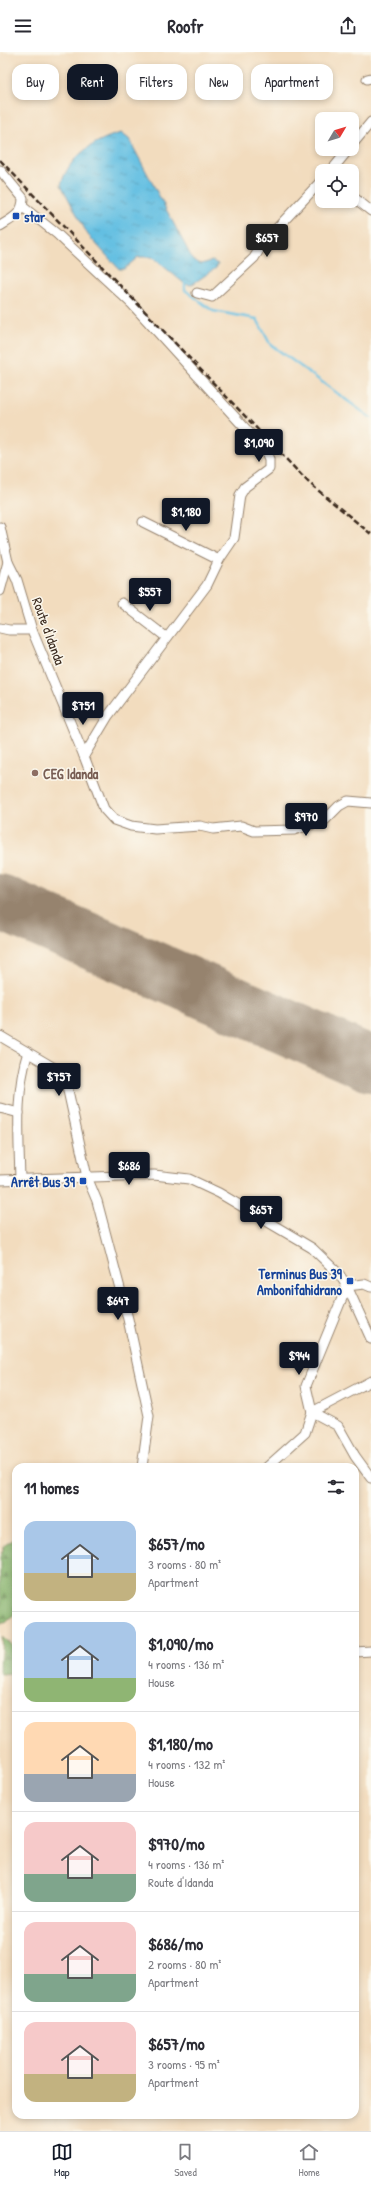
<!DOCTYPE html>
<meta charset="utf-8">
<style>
:root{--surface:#fff;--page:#f2f2f3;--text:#2b2b33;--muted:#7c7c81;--line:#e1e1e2;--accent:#111827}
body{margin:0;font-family:"Patrick Hand",sans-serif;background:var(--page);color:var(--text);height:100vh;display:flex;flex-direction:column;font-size:15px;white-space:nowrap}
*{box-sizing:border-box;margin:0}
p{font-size:13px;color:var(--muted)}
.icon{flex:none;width:22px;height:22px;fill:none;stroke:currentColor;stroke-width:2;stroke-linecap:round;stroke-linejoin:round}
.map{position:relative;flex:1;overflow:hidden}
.details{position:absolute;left:12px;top:1411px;width:347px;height:656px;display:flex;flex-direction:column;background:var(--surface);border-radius:12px;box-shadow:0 2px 6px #0003}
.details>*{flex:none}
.banner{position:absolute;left:12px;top:12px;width:347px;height:36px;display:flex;gap:8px}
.needle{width:26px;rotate:52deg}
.tools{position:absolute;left:315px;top:60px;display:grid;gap:8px}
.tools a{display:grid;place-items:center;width:44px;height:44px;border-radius:8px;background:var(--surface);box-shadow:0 2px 6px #0003;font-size:20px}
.price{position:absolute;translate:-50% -34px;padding:0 9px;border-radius:4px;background:var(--accent);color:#fff;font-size:13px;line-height:26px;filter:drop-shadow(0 1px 2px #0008)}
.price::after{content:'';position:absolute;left:50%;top:24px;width:12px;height:9px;margin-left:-6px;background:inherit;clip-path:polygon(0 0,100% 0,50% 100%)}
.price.current{background:#222;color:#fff}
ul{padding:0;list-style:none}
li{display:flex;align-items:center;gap:12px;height:100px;padding:0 12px}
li+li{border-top:1px solid var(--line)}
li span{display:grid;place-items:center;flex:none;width:112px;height:80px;border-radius:12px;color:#555}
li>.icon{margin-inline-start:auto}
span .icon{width:48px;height:48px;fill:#fffc;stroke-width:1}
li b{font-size:17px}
h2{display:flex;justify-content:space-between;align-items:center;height:48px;padding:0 12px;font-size:17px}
.chip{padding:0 14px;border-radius:12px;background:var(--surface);box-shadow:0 2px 6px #0003;font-size:14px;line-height:36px}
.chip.current{background:var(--accent);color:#fff}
header{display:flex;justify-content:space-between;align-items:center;height:52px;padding:0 12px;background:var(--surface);font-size:18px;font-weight:700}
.tab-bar{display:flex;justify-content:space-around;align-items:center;height:56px;border-top:1px solid var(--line);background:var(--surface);font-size:11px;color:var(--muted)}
.tab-bar a{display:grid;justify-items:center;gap:2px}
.tab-bar .current{color:var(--accent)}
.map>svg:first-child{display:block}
.forest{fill:url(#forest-firs);stroke:#5e6d43}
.water{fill:url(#water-ripples);stroke:#507480}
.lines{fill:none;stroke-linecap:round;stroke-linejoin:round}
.stream{stroke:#64bfe2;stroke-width:2.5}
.runway{stroke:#96836e;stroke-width:56}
.minor-casing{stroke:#96836e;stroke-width:11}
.minor{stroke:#fff;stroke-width:9}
.rail{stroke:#3b2a1e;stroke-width:2.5;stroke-dasharray:6 3;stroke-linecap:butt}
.transit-dot{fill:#1a4fb4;stroke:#fbf7ec;stroke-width:1.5}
.education-dot{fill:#8d6e63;stroke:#fbf7ec;stroke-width:1.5}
.labels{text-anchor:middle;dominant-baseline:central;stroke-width:3;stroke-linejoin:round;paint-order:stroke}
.transit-label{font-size:14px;font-weight:bold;fill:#164399;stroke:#fbf7ec;text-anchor:end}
.street-label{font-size:14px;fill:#3b2a1e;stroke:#fbf7ec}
.education-label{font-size:14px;font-weight:bold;fill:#785e54;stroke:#fbf7ec;text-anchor:start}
</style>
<header><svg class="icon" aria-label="menu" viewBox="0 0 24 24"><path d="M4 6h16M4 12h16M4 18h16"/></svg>Roofr<svg class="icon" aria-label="share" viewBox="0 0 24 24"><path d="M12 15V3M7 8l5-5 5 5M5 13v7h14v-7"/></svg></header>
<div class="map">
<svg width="371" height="2079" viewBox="0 0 371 2079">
<defs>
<pattern id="forest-firs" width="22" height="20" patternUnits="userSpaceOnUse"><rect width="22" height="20" fill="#82b068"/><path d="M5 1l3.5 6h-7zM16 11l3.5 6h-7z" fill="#6c8f55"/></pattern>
<pattern id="water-ripples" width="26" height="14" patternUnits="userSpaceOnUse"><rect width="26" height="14" fill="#64bfe2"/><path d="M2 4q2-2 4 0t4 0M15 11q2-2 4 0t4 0" fill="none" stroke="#549bb7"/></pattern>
</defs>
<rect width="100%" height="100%" fill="#fbf7ec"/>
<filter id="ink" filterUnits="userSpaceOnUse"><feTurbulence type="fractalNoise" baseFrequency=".025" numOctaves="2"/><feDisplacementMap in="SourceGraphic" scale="8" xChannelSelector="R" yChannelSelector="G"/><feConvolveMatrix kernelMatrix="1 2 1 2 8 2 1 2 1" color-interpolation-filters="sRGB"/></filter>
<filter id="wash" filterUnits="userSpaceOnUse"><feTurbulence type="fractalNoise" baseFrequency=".012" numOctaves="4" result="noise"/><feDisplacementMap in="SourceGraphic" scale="16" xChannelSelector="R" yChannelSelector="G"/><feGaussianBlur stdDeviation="0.9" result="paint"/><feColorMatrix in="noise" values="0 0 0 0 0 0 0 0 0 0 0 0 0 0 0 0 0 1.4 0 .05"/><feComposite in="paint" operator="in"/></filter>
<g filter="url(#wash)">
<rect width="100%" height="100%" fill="#f2dcbe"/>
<g class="forest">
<path d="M16 1486V1560L6 1571H0V1505L5 1493Z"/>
<path d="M2 1585 16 1597V1616L14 1621 0 1622Z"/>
</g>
<path class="water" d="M121 81 129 87 193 208 201 212 212 209 218 212 216 216 191 233 185 232 152 205H138L124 217H119L88 183 61 133C68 105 94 88 121 81Z"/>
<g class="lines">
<path class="stream" d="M185 232V238L213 259 257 267 270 292 371 366"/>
<path class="runway" d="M0 850 371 1012"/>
</g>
</g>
<g filter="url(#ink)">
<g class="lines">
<defs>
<g id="minor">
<path d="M367 27 371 26"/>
<path d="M352 93 371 70"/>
<path d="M0 118 23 146C23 162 13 166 0 174"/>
<path d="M331 119 349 97"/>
<path d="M352 144 371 159"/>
<path d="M23 155 57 182 132 252 265 398 269 407V417L245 435 240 443 234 486 219 508 207 533 108 664 84 704"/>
<path d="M197 241 212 245 254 206 264 190 322 128"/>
<path d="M143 470 219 508"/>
<path d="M0 475 8 510 17 528 32 578 84 704 104 757 114 768 131 774 155 777 200 774 213 777 241 774 254 779 294 778 325 768 339 754 348 749 371 751"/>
<path d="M0 539 8 510"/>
<path d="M122 551 166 585"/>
<path d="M0 576 9 578H32"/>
<path d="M0 984 61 1020 67 1034 87 1125 97 1149 128 1267 149 1364 142 1415"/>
<path d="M0 1056 19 1061"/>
<path d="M20 1127C19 1086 15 1040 28 1000"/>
<path d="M0 1128 154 1123 189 1127 219 1141 312 1196 339 1222 347 1234 371 1287"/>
<path d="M347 1234 364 1232 371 1235"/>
<path d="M312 1360 338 1374 355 1404 371 1426"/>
<path d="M312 1360 371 1329"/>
<path d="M267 1415 305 1381 312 1360 306 1334 347 1234"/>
<path d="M355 1600 371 1599"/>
</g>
</defs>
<use href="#minor" class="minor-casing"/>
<use href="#minor" class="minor"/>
<path class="rail" d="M0 108 308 430 371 482"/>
</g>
</g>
<g class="transit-dot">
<rect x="12" y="160" width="8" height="8" rx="2"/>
<rect x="79" y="1125" width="8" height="8" rx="2"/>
<rect x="346" y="1225" width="8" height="8" rx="2"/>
</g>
<circle class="education-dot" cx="35" cy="721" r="4"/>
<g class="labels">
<g class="transit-label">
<text x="24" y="164" text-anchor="start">star</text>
<text x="75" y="1129">Arrêt Bus 39</text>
<text x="342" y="1221">Terminus Bus 39<tspan x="342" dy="16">Ambonifahidrano</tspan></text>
</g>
<g class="street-label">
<text transform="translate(49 579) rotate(70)">Route d'Idanda</text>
</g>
<g class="education-label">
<text x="43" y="721">CEG Idanda</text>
</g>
</g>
</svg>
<div class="tools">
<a><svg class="needle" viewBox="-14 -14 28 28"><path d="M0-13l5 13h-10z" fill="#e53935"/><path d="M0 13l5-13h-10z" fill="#7c7c81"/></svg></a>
<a><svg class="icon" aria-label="locate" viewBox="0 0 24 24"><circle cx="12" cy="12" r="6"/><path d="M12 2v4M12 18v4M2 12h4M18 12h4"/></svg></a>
</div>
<b class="price current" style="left:267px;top:206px">$657</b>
<b class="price" style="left:259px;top:411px">$1,090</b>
<b class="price" style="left:186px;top:480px">$1,180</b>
<b class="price" style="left:150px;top:560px">$557</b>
<b class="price" style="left:83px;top:674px">$751</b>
<b class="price" style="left:306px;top:785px">$970</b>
<b class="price" style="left:59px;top:1045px">$757</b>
<b class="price" style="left:129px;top:1134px">$686</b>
<b class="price" style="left:261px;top:1178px">$657</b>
<b class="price" style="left:118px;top:1269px">$647</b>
<b class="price" style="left:299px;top:1324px">$944</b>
<div class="banner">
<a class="chip">Buy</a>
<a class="chip current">Rent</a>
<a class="chip">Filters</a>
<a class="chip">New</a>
<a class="chip">Apartment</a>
</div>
<section class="details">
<h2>11 homes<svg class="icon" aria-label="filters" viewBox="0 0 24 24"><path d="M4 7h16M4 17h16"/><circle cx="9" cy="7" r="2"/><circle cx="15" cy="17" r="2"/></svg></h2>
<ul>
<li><span style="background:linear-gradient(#a9c7e8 65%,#c2b280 0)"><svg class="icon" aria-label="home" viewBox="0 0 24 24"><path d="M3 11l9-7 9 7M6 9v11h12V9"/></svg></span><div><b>$657/mo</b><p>3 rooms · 80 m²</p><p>Apartment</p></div></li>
<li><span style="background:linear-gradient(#a9c7e8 70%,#8fb573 0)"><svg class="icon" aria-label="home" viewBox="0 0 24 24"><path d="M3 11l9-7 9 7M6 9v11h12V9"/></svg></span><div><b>$1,090/mo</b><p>4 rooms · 136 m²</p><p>House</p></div></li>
<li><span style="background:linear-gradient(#ffd9b3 65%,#9aa5b1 0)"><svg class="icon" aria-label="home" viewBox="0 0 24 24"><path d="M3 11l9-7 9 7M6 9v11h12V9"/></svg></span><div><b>$1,180/mo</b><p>4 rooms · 132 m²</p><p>House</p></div></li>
<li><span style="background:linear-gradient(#f6c9c9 65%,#7fa58c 0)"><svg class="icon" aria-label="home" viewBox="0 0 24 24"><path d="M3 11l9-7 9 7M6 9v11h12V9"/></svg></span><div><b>$970/mo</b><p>4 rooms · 136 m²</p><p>Route d'Idanda</p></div></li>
<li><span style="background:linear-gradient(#f6c9c9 65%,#7fa58c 0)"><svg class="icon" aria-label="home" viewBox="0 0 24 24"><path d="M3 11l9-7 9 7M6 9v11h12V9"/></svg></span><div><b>$686/mo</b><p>2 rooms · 80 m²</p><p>Apartment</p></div></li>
<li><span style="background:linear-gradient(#f6c9c9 65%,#c2b280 0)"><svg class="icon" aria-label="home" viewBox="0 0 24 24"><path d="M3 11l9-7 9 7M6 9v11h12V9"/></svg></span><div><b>$657/mo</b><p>3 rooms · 95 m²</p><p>Apartment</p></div></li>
</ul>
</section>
</div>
<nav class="tab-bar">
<a class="current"><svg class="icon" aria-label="map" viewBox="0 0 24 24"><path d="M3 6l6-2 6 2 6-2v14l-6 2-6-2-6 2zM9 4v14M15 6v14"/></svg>Map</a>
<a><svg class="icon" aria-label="saved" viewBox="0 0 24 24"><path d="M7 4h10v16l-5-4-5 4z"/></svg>Saved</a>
<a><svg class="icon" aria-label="home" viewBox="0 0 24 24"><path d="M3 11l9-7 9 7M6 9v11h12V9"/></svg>Home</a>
</nav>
